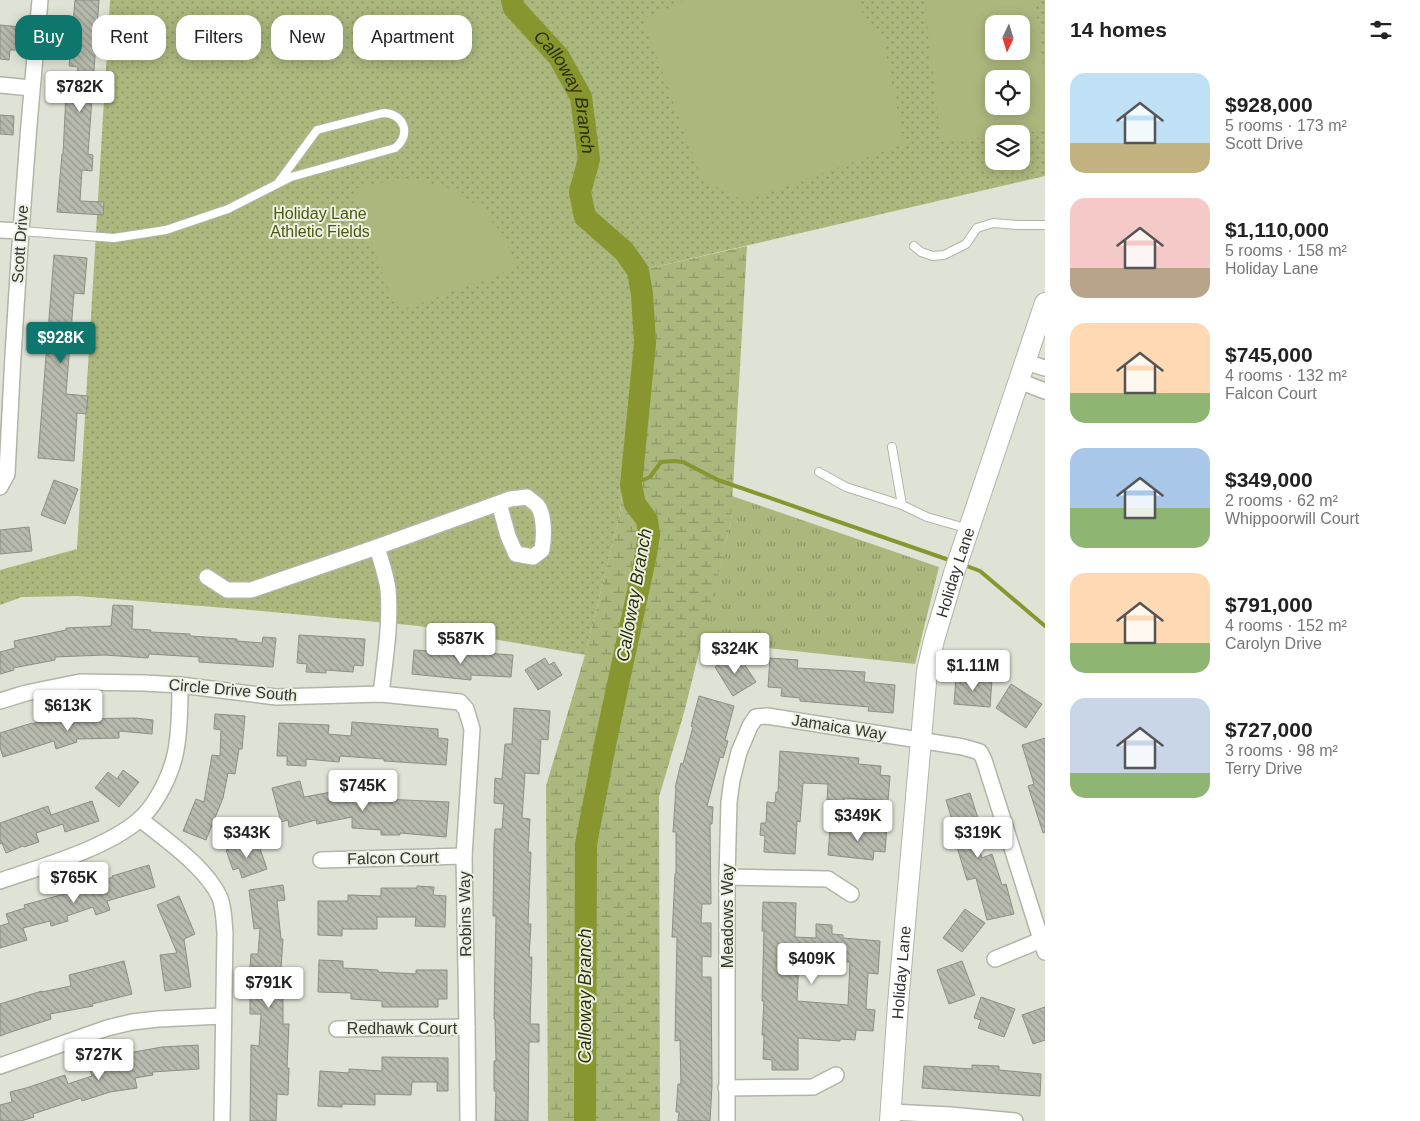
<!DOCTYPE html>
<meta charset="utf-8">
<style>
:root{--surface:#fff;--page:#f2f2f2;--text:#222;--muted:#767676;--accent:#0f766e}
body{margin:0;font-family:Arial,sans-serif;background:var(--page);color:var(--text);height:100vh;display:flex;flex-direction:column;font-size:19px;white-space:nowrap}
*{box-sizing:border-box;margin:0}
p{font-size:16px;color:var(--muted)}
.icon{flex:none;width:28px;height:28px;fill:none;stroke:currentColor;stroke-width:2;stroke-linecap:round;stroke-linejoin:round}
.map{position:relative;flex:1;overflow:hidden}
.drawer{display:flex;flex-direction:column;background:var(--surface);width:375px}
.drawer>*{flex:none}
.guide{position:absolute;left:15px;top:15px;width:475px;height:45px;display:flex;gap:10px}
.needle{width:32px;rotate:184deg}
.tools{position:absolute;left:985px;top:15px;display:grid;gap:10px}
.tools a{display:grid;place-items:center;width:45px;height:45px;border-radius:10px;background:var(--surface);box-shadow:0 2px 12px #0003;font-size:25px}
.price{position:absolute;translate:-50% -42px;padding:0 11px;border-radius:5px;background:#fff;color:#222;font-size:16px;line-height:32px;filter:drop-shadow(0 1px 2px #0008)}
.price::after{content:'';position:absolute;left:50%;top:30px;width:15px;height:11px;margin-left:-8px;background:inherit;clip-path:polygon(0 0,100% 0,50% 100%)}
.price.on{background:var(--accent);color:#fff}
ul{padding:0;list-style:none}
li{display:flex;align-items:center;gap:15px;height:125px;padding:0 25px}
li span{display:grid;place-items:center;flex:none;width:140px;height:100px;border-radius:15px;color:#555}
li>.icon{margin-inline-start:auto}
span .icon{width:60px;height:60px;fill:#fffc;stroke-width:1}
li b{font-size:21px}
h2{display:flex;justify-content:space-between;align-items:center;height:60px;padding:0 25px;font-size:21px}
.pill{padding:0 18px;border-radius:15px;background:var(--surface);box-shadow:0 2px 12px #0003;font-size:18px;line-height:45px}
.pill.on{background:var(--accent);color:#fff}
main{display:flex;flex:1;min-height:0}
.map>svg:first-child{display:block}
.grass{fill:url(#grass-tufts)}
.wetland{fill:url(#wetland-marsh)}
.park{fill:url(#park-dots);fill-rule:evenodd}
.pitch{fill:#abb77d;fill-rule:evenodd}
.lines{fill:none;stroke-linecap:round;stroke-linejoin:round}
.stream{stroke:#87962f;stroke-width:4}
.river{stroke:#87962f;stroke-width:22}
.building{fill:url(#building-back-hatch);stroke:#8c8f82;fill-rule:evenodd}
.lane-casing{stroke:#b1b4a7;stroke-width:10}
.street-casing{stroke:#b1b4a7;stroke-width:18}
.secondary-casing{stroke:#b1b4a7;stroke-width:22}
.lane{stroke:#fff;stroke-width:8}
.street{stroke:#fff;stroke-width:15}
.secondary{stroke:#fff;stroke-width:20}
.labels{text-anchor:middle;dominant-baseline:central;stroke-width:4;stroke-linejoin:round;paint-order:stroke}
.park-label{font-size:16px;fill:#4d570b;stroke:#ecf0e2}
.street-label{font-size:16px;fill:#33352f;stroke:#ecf0e2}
.water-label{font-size:18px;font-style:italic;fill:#2b3106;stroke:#ecf0e2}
</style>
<main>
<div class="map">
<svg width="1045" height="1121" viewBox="0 0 1045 1121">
<defs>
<pattern id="grass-tufts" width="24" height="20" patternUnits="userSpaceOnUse" patternTransform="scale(1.25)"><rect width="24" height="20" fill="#abb77d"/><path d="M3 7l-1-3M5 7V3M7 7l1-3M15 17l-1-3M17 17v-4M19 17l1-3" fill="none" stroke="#8c9667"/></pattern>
<pattern id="wetland-marsh" width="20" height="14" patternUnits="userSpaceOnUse" patternTransform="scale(1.25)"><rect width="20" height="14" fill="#abb77d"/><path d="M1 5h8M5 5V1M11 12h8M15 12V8" fill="none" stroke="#8c9667"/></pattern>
<pattern id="park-dots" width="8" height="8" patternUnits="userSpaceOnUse" patternTransform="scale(1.25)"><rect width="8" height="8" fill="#abb77d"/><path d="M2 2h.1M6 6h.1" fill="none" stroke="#8c9667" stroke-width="1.8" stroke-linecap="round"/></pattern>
<pattern id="building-back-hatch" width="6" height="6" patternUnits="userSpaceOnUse" patternTransform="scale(1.25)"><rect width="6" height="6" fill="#b7baad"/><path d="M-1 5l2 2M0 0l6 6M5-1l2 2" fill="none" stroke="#95988d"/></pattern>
</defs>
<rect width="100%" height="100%" fill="#dfe3d5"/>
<path class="grass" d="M732 496 939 567 915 664 701 641 731 522Z"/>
<path class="wetland" d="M747 246 731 522 685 709 659 797 660 1121H548L546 786 585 655 620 513 639 347 633 272Z"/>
<path class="park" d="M110 0H1045V176L633 272 639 347 620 513 585 655 419 626 251 610 77 596 22 597 0 605V570L77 549ZM994 24H1021V51H994ZM994 79H1021V106H994ZM994 134H1021V161H994Z"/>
<g class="pitch">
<path d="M686 0H854L884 43 904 144 745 201 702 180 643 19 672 7Z"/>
<path d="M924 0H1035L1045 82V130L1015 134H994V136L941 142ZM994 24H1021V51H994ZM994 79H1021V106H994Z"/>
<path d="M413 180 449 188 480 207 503 235 517 268 407 308 392 301 353 189 377 183Z"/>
</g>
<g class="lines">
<g class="stream">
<path d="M632 473 634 476 643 480 650 477 661 462 674 461 683 462 718 480 952 561"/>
<path d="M964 565 980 571 1045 626"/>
</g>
<path class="river" id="s1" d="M512 0 514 8 559 57 581 97 589 159 580 192 585 217 624 251 638 271 642 294 645 343 631 485 635 504 647 520 649 534 646 554 606 740 586 844 585 1121"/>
</g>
<g class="building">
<path d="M75 0H99L88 154 93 155 92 171 82 170 80 201 104 202 103 215 57 212 62 154H63L66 94 76 95 78 67 69 66Z"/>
<path d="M0 25 21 27 20 50H10L9 60 0 59Z"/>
<path d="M0 115 14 116 13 135 0 134Z"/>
<path d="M54 255 87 258 84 294 74 293 66 394 88 396 86 414 77 413 74 461 38 458Z"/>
<path d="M54 480 78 489 65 524 41 515Z"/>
<path d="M29 527 32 551 0 554V530Z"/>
<path d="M113 605 133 606 132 629 151 630 150 632 190 634V636L237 639V641L262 643 263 637 276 638 273 667 199 662V657L149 654 148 658 104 655 55 657V660L13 668 14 670 0 674V652L15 648 14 641 66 630V628L111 626Z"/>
<path d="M299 635 365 639 363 666 354 665 353 672 326 670V673L306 672 307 664 297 663Z"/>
<path d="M414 650 483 654 484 653 513 655 511 677 471 675V680L412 674Z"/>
<path d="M737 653 756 682 733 696 715 667Z"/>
<path d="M545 658 549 665 554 662 562 675 538 690 525 670Z"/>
<path d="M770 658 798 660 797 668 865 672 864 682 895 685 893 713 868 711 869 707 800 701V698L781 696 782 688 768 687Z"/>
<path d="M956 677 992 680 990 707 954 704Z"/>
<path d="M1011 684 1042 704 1026 728 996 708Z"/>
<path d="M699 696 734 706 725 740 728 741 723 758 720 757 707 806 713 807 712 824H710L711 904H702L701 923H711V957L702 956V977H711L712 1086 710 1121H678L679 1112H676L678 1084H681L680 1040 675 1041 677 937H672L675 874H676V832H673L676 788H675L681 763 683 764 693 727 691 726Z"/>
<path d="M514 708 550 711 548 740 541 739 539 774 525 773 522 818 530 819 528 852H531L528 924H531L529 957H532L530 1024H539V1042H529L528 1121H495L496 1091H494V1061H496L495 1019H494L496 916H493L494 844 495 829H502L504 804 494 803 495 778 502 779 505 744H512Z"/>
<path d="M68 713 70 719 135 718 153 720 152 734 119 731V738L76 739 77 742 56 749 54 741 3 757 0 747V733L32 723V724Z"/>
<path d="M215 714 245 716 242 749H239L235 774 228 773 223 798 206 840 183 831 196 799 204 802 212 755 220 756 221 730 214 729Z"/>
<path d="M352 722 438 729V738L448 739 446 765 384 761V759L340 756 339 762 306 759V766L287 765V756H277L279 723 329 725 328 734 351 736Z"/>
<path d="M1045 738V832L1043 833 1028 786 1034 784 1022 745Z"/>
<path d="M780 751 859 758 858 764 881 766 880 775 890 776 888 801 844 798V801L827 800 828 784 803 783 800 822 797 821 795 854 764 852 765 836 760 835 761 823H766L767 802 775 803 776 792H778Z"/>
<path d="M123 770 139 782 119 807 95 788 108 772 117 779Z"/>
<path d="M300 781 304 797 337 791 338 797 449 802 446 837 400 833V835H381V830L352 828V817L317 824 316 820 289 827 288 820 281 822 272 788Z"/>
<path d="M970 793 981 828 973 830 982 858 992 854 1002 885 1006 884 1014 914 987 920 976 878 967 880 957 847 960 846 946 800Z"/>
<path d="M92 801 99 821 65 832 63 824 36 833 39 842 24 847 23 846 6 853 2 843 0 844V823L48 806 51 815Z"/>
<path d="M859 824 887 826 885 852 874 851 873 860 828 855 830 829 859 831Z"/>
<path d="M257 840 267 869 242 878 239 868 233 870 226 850Z"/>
<path d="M149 865 155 887 107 901 110 910 96 915 93 907 67 916 68 921 51 926 50 921 23 928 27 940 0 948V926L9 923 6 914 25 908 24 905 68 893 113 877 112 876Z"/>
<path d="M283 885 285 900 277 901 281 939H283L280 983H292V993H283V1024H289L287 1068H289L288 1095 277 1094 276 1121H250L251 1045 259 1046 261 1014H250V995H260V967H250L251 954H258L260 928 254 929 249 890Z"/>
<path d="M417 886 434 887 433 895 446 896 445 927 415 926 416 917H377V929H342V936L318 935V901H348V895L381 896V888H417Z"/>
<path d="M179 896 195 934 184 939 191 987 165 991 160 955 177 953 157 905Z"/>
<path d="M763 902 796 903 795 937 816 938V924L832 925V934L843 935V938L880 941 878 974 868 973 866 1009 875 1010 873 1031 856 1030 855 1040 840 1039V1041L798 1038V1070H772V1060L763 1059 764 1035H762L764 1001H762L764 931H762ZM799 959 850 962 848 1005 797 1001Z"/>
<path d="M965 909 985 923 962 952 943 938Z"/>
<path d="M319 960 343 961V968L378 970V972L416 974V970H447V999H438V1007H382V1001L351 999V993L318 992Z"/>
<path d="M124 961 132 994 92 1004 93 1006 50 1014 51 1019 11 1032 0 1036V1004L42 991V992L71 986 69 975Z"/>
<path d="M962 961 975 995 949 1004 937 970Z"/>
<path d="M981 997 1015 1009 1004 1037 978 1028 981 1020 974 1018Z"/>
<path d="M1045 1007V1040L1033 1044 1022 1015Z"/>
<path d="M198 1045 199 1069 152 1072 153 1075 135 1078 137 1088 110 1092 82 1101 81 1098 33 1114 34 1117 21 1121H0V1105L12 1102 10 1092 26 1088 65 1075 68 1084 92 1076 89 1067 105 1062 106 1066 125 1063 123 1054 162 1047Z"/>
<path d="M382 1057 448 1058V1091H437V1082H412L411 1095 375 1094V1105L342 1104V1107L318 1106 320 1071 349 1073V1069L382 1071Z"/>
<path d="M972 1065 999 1066V1070L1041 1074 1040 1096 922 1088 924 1066 972 1069Z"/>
</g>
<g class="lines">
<defs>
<g id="lane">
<path d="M21 231 114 238 166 230 228 209 291 177 395 148C412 135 404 113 383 113L317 130 278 183"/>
<path d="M914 246 921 252 933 256 944 255 966 244 977 228 993 223 1017 225H1045"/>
<path d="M892 447 902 505 927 517 969 529"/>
<path d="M819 472 846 487 902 505"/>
</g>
<g id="street">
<path d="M0 85 31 88"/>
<path d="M0 230 21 231"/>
<path d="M1025 362 1045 368"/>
<path d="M1019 381 1045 391"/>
<path d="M0 487 7 474C14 316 25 158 40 0"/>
<path d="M377 547C381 561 386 575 388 589 391 624 385 659 381 694"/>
<path d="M207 577 227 590H251L377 547 388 543 499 503 510 499 527 497C530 500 534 502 537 505 545 515 544 538 542 550L533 557 516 554 508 536 499 503"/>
<path d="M0 701 26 693 80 682 144 683 180 685 276 697 381 694 460 702 466 709 472 729 464 856 467 1027 468 1121"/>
<path d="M140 819C166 840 207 868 220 898 224 909 224 922 225 933L222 1121"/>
<path d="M321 860 464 856"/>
<path d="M727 877 828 879 851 894"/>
<path d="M0 881C43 866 105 849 139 820 157 804 172 773 176 750 180 729 180 706 180 685"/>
<path d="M995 959 1041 940"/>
<path d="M337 1029 467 1027"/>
<path d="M0 1066 107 1028 132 1022 158 1019 223 1016"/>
<path d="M726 1088 813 1087 836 1075"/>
<path d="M890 1112 950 1115 1015 1121"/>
<path d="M727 1121V877L729 802 732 780 739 752 750 726 756 717 767 716 963 747 980 752 984 760 1045 952"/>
</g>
<g id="secondary">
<path id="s2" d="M890 1121 898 1004 927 671 934 640 954 573 1045 303"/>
</g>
</defs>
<use href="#lane" class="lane-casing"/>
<use href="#street" class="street-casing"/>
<use href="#secondary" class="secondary-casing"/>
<use href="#lane" class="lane"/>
<use href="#street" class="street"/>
<use href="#secondary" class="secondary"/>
</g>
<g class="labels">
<g class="park-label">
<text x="320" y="213">Holiday Lane<tspan x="320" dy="18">Athletic Fields</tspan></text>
</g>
<g class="street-label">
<text transform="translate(20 244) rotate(-86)">Scott Drive</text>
<text stroke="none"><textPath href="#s2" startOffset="554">Holiday Lane</textPath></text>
<text transform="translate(233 690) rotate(5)">Circle Drive South</text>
<text transform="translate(839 727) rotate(9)">Jamaica Way</text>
<text transform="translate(393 858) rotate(-1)">Falcon Court</text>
<text transform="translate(465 914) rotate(-91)">Robins Way</text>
<text transform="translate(727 916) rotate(-90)">Meadows Way</text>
<text stroke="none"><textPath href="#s2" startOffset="149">Holiday Lane</textPath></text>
<text x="402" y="1028">Redhawk Court</text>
</g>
<g class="water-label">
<text stroke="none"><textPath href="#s1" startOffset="110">Calloway Branch</textPath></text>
<text transform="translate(634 595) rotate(-80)">Calloway Branch</text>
<text transform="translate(585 996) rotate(-90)">Calloway Branch</text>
</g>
</g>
</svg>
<div class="tools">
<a><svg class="needle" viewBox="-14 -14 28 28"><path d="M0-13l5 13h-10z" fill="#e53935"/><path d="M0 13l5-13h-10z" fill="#767676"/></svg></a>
<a><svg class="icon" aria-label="locate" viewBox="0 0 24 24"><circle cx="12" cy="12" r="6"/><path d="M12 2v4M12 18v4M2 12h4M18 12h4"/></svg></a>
<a><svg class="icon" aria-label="layers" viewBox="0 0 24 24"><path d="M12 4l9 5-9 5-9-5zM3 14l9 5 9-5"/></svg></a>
</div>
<b class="price" style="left:80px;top:113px">$782K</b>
<b class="price on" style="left:61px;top:364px">$928K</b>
<b class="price" style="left:461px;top:665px">$587K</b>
<b class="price" style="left:735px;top:675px">$324K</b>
<b class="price" style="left:973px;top:692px">$1.11M</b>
<b class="price" style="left:68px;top:732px">$613K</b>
<b class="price" style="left:363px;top:812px">$745K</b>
<b class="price" style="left:858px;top:842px">$349K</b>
<b class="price" style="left:247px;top:859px">$343K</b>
<b class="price" style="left:978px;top:859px">$319K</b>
<b class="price" style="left:74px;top:904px">$765K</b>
<b class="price" style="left:812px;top:985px">$409K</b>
<b class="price" style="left:269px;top:1009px">$791K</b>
<b class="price" style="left:99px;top:1081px">$727K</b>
<div class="guide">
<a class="pill on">Buy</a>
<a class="pill">Rent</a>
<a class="pill">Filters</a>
<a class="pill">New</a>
<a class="pill">Apartment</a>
</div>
</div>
<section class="drawer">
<h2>14 homes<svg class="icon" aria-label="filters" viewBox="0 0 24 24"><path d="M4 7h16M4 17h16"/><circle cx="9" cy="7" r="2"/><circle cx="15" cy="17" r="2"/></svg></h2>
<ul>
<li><span style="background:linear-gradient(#bfe0f5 70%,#c2b280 0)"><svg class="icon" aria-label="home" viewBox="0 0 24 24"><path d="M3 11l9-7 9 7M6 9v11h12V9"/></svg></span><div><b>$928,000</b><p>5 rooms · 173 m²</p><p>Scott Drive</p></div></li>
<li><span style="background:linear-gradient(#f6c9c9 70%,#b9a48a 0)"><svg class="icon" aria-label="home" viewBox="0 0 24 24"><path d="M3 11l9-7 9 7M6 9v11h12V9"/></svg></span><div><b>$1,110,000</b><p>5 rooms · 158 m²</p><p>Holiday Lane</p></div></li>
<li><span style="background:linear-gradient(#ffd9b3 70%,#8fb573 0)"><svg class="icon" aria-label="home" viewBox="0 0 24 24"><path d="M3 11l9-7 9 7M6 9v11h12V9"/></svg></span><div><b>$745,000</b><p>4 rooms · 132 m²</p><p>Falcon Court</p></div></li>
<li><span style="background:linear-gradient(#a9c7e8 60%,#8fb573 0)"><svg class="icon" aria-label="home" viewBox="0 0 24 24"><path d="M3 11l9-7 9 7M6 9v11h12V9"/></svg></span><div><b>$349,000</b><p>2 rooms · 62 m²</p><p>Whippoorwill Court</p></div></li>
<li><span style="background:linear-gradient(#ffd9b3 70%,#8fb573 0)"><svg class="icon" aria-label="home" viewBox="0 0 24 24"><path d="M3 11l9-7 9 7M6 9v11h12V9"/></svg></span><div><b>$791,000</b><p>4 rooms · 152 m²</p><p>Carolyn Drive</p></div></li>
<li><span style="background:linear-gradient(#c9d6e8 75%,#8fb573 0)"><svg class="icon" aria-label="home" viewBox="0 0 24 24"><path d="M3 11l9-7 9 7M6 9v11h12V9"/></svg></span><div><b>$727,000</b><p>3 rooms · 98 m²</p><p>Terry Drive</p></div></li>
</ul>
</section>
</main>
